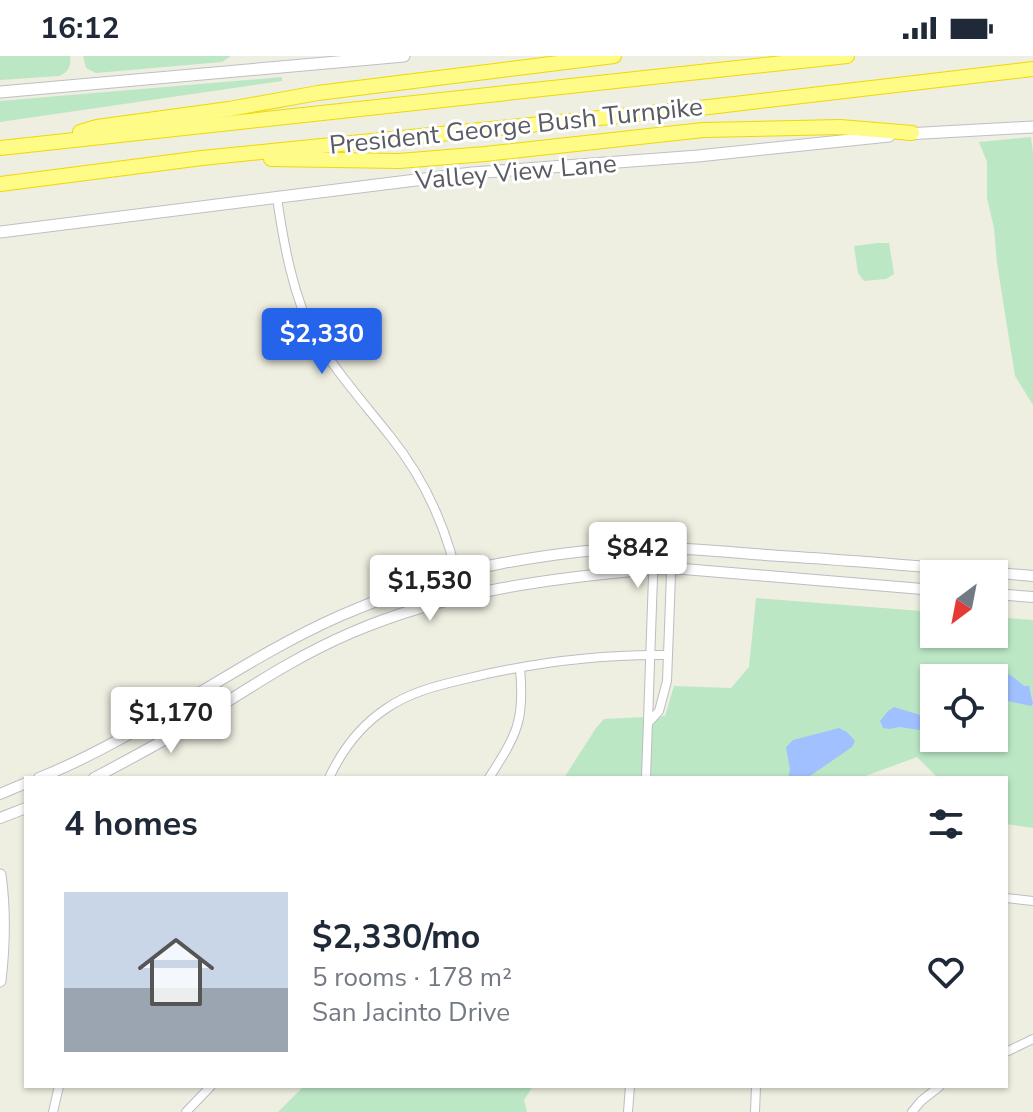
<!DOCTYPE html>
<meta charset="utf-8">
<style>
:root{--surface:#fff;--page:#f2f2f3;--text:#1f2937;--muted:#747a83;--line:#e0e1e3;--accent:#2563eb}
body{margin:0;font-family:"Nunito Sans",sans-serif;background:var(--page);color:var(--text);height:100vh;display:flex;flex-direction:column;font-size:30px;white-space:nowrap}
*{box-sizing:border-box;margin:0}
p{font-size:26px;color:var(--muted)}
.icon{flex:none;width:44px;height:44px;fill:none;stroke:currentColor;stroke-width:2;stroke-linecap:round;stroke-linejoin:round}
.map{position:relative;flex:1;overflow:hidden}
.side{position:absolute;left:24px;top:720px;width:984px;height:312px;display:flex;flex-direction:column;background:var(--surface);border-radius:0px;box-shadow:0 2px 6px #0004}
.side>*{flex:none}
.needle{width:52px;rotate:212deg}
.fabs{position:absolute;left:920px;top:504px;display:grid;gap:16px}
.fabs a{display:grid;place-items:center;width:88px;height:88px;border-radius:0px;background:var(--surface);box-shadow:0 2px 6px #0004;font-size:40px}
.price{position:absolute;translate:-50% -68px;padding:0 18px;border-radius:8px;background:#fff;color:#222;font-size:26px;line-height:52px;filter:drop-shadow(0 2px 4px #0008)}
.price::after{content:'';position:absolute;left:50%;top:48px;width:24px;height:18px;margin-left:-12px;background:inherit;clip-path:polygon(0 0,100% 0,50% 100%)}
.price.selected{background:var(--accent);color:#fff}
ul{padding:0;list-style:none}
li{display:flex;align-items:center;gap:24px;height:200px;padding:0 40px}
li+li{border-top:2px solid var(--line)}
li span{display:grid;place-items:center;flex:none;width:224px;height:160px;border-radius:0px;color:#555}
li>.icon{margin-inline-start:auto}
span .icon{width:96px;height:96px;fill:#fffc;stroke-width:1}
li b{font-size:34px}
h2{display:flex;justify-content:space-between;align-items:center;height:96px;padding:0 40px;font-size:34px}
.status{display:flex;justify-content:space-between;align-items:center;height:56px;padding:0 40px;background:var(--surface);direction:ltr}
.status svg{height:22px;fill:currentColor}
.map>svg:first-child{display:block}
.green{fill:#bce7c5;fill-rule:evenodd}
.water{fill:#a0c0ff}
.lines{fill:none;stroke-linecap:round;stroke-linejoin:round}
.minor-casing{stroke:#bcbdc4;stroke-width:10}
.tertiary-casing{stroke:#bcbdc4;stroke-width:12}
.secondary-casing{stroke:#bebfc8;stroke-width:13}
.motorway-casing{stroke:#efd900;stroke-width:16}
.minor{stroke:#fff;stroke-width:8}
.tertiary{stroke:#fff;stroke-width:10}
.secondary{stroke:#fff;stroke-width:11}
.motorway{stroke:#fffb87;stroke-width:14}
.labels{text-anchor:middle;dominant-baseline:central;stroke-width:6;stroke-linejoin:round;paint-order:stroke}
.street-label{font-size:26px;fill:#5a5c63;stroke:#fff}
</style>
<div class="status"><b>16:12</b><svg viewBox="0 0 49 12"><path d="M0 12V9h3v3zM5 12V6h3v6zM10 12V3h3v9zM15 12V0h3v12zM26 1h20v11H26zM47 4h2v5h-2z"/></svg></div>
<div class="map">
<svg width="1033" height="1056" viewBox="0 0 1033 1056">
<rect width="100%" height="100%" fill="#eeeee1"/>
<g class="green">
<path d="M0 0H70C71 10 69 16 59 20L0 24Z"/>
<path d="M83 0H231L222 6 96 17 86 12Z"/>
<path d="M282 21V25L0 66V45Z"/>
<path d="M1031 81 1033 97V349L1015 320 997 207 994 172 987 142V106L979 86Z"/>
<path d="M878 187H889L894 218 886 223 864 225 858 217 854 190Z"/>
<path d="M756 542 934 556V578H994V561L1033 564V772L1006 768V722H938L917 701 860 722H564L596 672 604 663 665 660 674 630 731 632 749 611ZM934 622H994V682H934Z"/>
<path d="M304 1030H533L524 1044 527 1056H278Z"/>
</g>
<g class="water">
<path d="M984 614C1007 616 1007 615 1024 630H1029L1033 648 1031 650 994 642V622H970Z"/>
<path d="M894 651 930 662 934 659V676L899 671 890 673 883 672 880 665 888 655Z"/>
<path d="M839 672 847 676 855 685 852 691 807 722H788L790 714 786 691 793 684Z"/>
</g>
<g class="lines">
<defs>
<g id="minor">
<path d="M277 142C284 190 293 239 315 283 320 292 327 300 333 308 351 333 371 356 390 380 427 426 451 482 461 541"/>
<path d="M649 666 659 655 667 625 672 492"/>
<path d="M329 722C342 694 361 669 387 652 409 637 435 630 461 624 529 607 598 598 667 599"/>
<path d="M489 722C517 678 525 665 520 612"/>
<path d="M646 722 654 492"/>
<path d="M1006 842 1033 845"/>
<path d="M1006 996 1033 983"/>
<path d="M53 1056 59 1030"/>
<path d="M186 1056 211 1030"/>
<path d="M628 1056 630 1030"/>
<path d="M755 1056 756 1030"/>
<path d="M912 1056 921 1045 940 1030"/>
</g>
<g id="tertiary">
<path d="M994 538 1033 541"/>
<path d="M39 722C146 679 237 605 342 559 394 537 448 517 503 507 552 498 603 491 653 492 695 492 738 497 780 500 864 505 949 513 1033 520"/>
<path d="M94 722C128 704 162 686 195 666 246 634 296 600 353 576 449 535 551 522 654 513L672 512 934 534"/>
<path d="M0 738 26 727"/>
<path d="M0 762 26 752"/>
</g>
<g id="secondary">
<path d="M0 36 404 0"/>
<path d="M906 78 1033 71"/>
<path d="M0 176 472 117 698 100 889 80"/>
<path d="M0 819C5 854 4 890 0 925"/>
</g>
<g id="motorway">
<path d="M80 76 97 71 229 53 318 37 614 0"/>
<path d="M0 92 847 0"/>
<path d="M271 103 399 105 485 98 703 74 840 71 912 77"/>
<path d="M0 128 202 102 709 51 1033 13"/>
</g>
</defs>
<use href="#minor" class="minor-casing"/>
<use href="#tertiary" class="tertiary-casing"/>
<use href="#secondary" class="secondary-casing"/>
<use href="#motorway" class="motorway-casing"/>
<use href="#minor" class="minor"/>
<use href="#tertiary" class="tertiary"/>
<use href="#secondary" class="secondary"/>
<use href="#motorway" class="motorway"/>
</g>
<g class="labels">
<g class="street-label">
<text transform="translate(516 70) rotate(-6)">President George Bush Turnpike</text>
<text transform="translate(516 116) rotate(-5)">Valley View Lane</text>
</g>
</g>
</svg>
<div class="fabs">
<a><svg class="needle" viewBox="-14 -14 28 28"><path d="M0-13l5 13h-10z" fill="#e53935"/><path d="M0 13l5-13h-10z" fill="#747a83"/></svg></a>
<a><svg class="icon" aria-label="locate" viewBox="0 0 24 24"><circle cx="12" cy="12" r="6"/><path d="M12 2v4M12 18v4M2 12h4M18 12h4"/></svg></a>
</div>
<b class="price selected" style="left:322px;top:320px">$2,330</b>
<b class="price" style="left:638px;top:534px">$842</b>
<b class="price" style="left:430px;top:567px">$1,530</b>
<b class="price" style="left:171px;top:699px">$1,170</b>
<section class="side">
<h2>4 homes<svg class="icon" aria-label="filters" viewBox="0 0 24 24"><path d="M4 7h16M4 17h16"/><circle cx="9" cy="7" r="2"/><circle cx="15" cy="17" r="2"/></svg></h2>
<ul>
<li><span style="background:linear-gradient(#c9d6e8 60%,#9aa5b1 0)"><svg class="icon" aria-label="home" viewBox="0 0 24 24"><path d="M3 11l9-7 9 7M6 9v11h12V9"/></svg></span><div><b>$2,330/mo</b><p>5 rooms · 178 m²</p><p>San Jacinto Drive</p></div><svg class="icon" aria-label="heart" viewBox="0 0 24 24"><path d="M12 20l-8-8c-3-5 5-10 8-4 3-6 11-1 8 4z"/></svg></li>
</ul>
</section>
</div>
